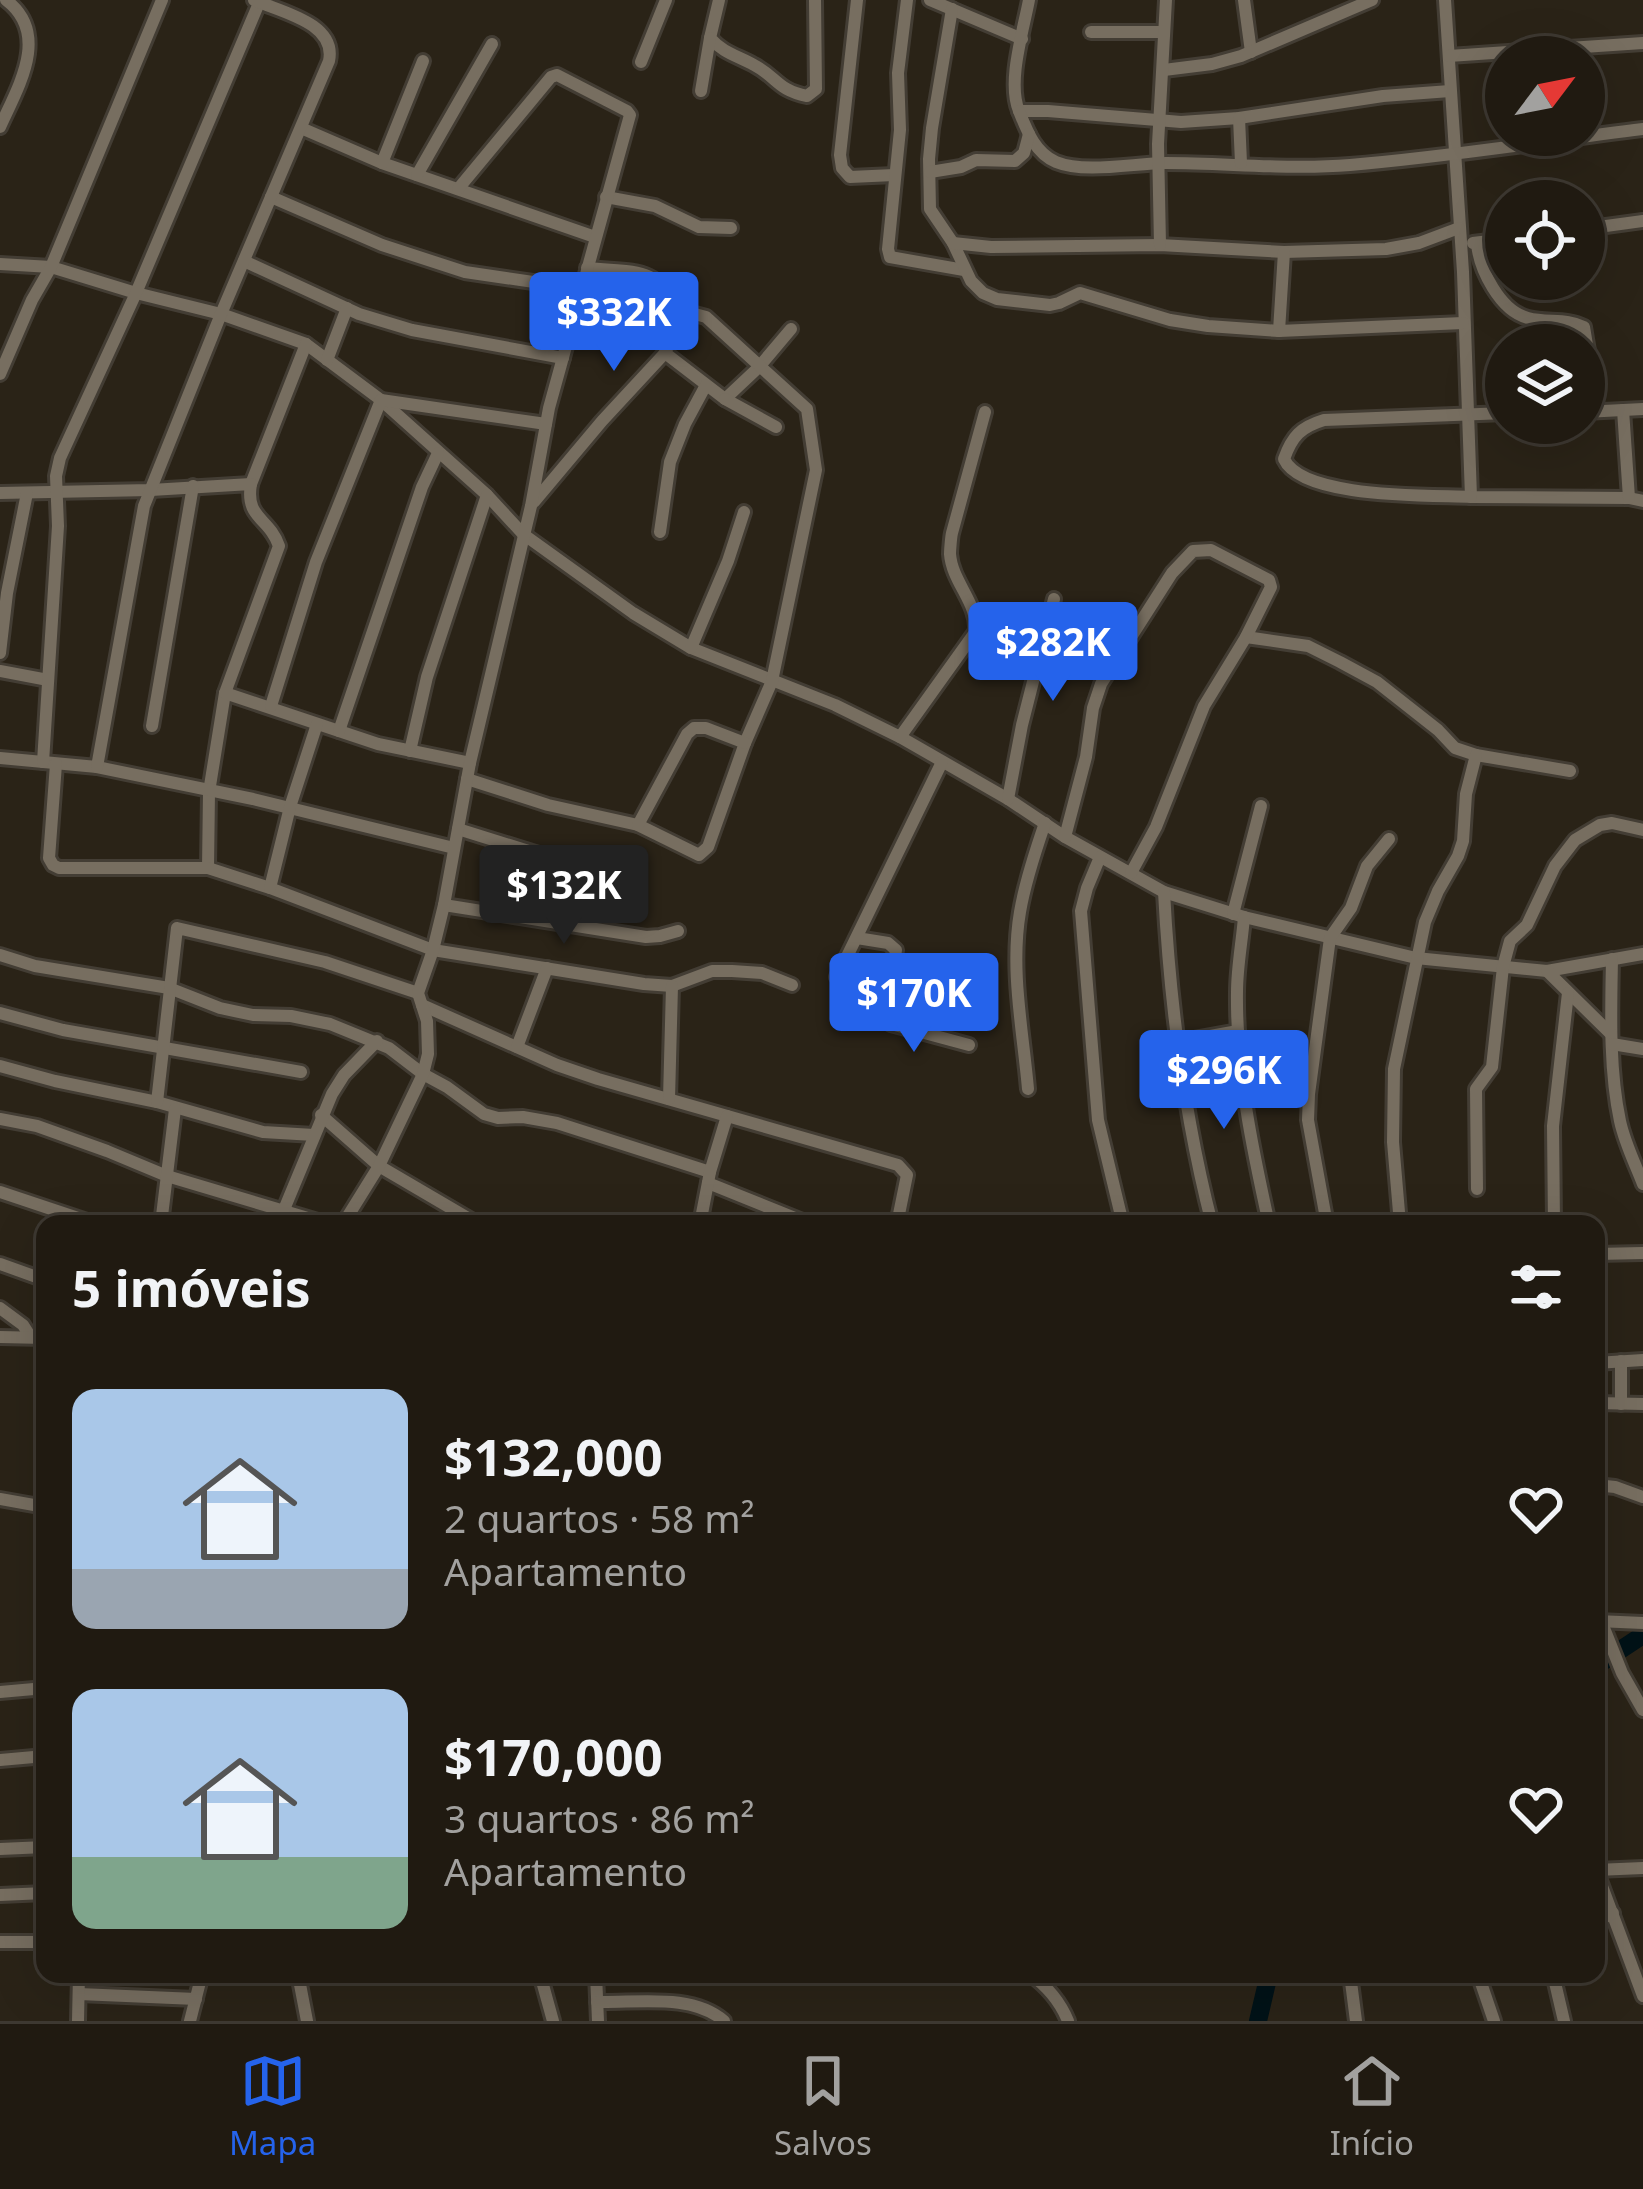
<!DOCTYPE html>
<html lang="pt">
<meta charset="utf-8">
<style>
:root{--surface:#201a11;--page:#28231a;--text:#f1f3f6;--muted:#a2a19f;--line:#3d3831;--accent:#2563eb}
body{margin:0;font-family:"Noto Sans",sans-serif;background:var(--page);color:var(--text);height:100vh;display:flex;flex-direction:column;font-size:45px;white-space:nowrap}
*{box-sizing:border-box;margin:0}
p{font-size:39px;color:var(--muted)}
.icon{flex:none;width:66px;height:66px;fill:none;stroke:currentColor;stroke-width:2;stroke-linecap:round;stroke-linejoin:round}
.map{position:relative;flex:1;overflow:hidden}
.sheet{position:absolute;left:36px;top:1215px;width:1569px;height:768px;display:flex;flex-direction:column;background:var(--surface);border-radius:24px;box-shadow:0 12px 48px #0002,0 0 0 3px var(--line)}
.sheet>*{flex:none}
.needle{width:78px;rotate:58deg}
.controls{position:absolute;left:1485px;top:36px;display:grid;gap:24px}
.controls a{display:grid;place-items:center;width:120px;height:120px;border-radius:50%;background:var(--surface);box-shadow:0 12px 48px #0002,0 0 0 3px var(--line);font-size:60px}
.price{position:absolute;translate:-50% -102px;padding:0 27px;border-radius:12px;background:var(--accent);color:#fff;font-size:39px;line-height:78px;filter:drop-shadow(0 3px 6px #0008)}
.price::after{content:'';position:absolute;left:50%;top:72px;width:36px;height:27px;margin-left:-18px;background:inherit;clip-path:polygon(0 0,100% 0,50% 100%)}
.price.active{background:#222;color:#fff}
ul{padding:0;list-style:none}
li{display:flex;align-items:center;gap:36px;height:300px;padding:0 36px}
li span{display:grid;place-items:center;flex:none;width:336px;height:240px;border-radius:24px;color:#555}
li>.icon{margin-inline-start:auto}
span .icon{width:144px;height:144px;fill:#fffc;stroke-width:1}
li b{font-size:51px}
h2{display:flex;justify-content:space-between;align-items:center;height:144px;padding:0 36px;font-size:51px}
.menu{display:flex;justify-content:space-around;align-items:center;height:168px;border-top:3px solid var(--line);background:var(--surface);font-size:33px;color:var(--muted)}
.menu a{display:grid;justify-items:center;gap:6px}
.menu .active{color:var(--accent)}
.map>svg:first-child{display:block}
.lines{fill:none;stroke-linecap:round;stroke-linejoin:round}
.river{stroke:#001217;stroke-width:18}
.minor-casing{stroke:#433d34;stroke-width:18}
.minor{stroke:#776e60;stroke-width:12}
</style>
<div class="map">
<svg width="1643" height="2021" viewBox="0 0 1643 2021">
<rect width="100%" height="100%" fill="#2a2317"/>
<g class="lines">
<g class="river">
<path d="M1596 1666 1643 1635"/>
<path d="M1258 2021 1269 1974"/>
</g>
<defs>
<g id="minor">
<path d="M719 0 710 38C723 53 738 56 754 65 777 77 777 90 807 96L816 89 815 0"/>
<path d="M857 0 840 155 842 168 850 177 894 175"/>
<path d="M907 0 898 73 900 130 888 249 890 257 964 270"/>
<path d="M930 0 1022 39"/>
<path d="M1029 0C1023 32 1007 82 1019 111H1048L1181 122 1239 118 1383 96 1450 91"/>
<path d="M1244 0 1251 52"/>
<path d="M1445 0 1463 272 1471 497 1629 498 1643 501"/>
<path d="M952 9 932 128 929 159 930 209 953 243 971 281 983 293 997 299 1050 305 1059 303 1080 293 1170 320 1208 326 1279 331"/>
<path d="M1091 32H1164"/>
<path d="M1449 56 1643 43"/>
<path d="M641 62 666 0"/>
<path d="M1164 70 1212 64 1241 56 1372 0"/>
<path d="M701 91 710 38"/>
<path d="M1019 111C1027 131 1035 153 1056 162 1085 174 1135 163 1166 163 1227 163 1289 170 1350 165 1448 157 1546 141 1643 129"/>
<path d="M1239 118 1241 163"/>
<path d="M0 127C18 87 51 34 6 0"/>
<path d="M301 128 382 163 595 237"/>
<path d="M382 163 423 61"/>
<path d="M930 172 961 167 976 160 1015 161 1024 153 1029 134"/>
<path d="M417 175 492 44"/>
<path d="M271 197 382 245 465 272 581 289"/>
<path d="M606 197 655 206 699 227 731 228"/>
<path d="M1584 229 1643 221"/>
<path d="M953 243 991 247 1160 245 1284 252 1386 249 1419 243 1459 228"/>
<path d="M1473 243 1506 239"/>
<path d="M1477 243C1479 269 1500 311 1528 318 1547 323 1567 318 1584 327L1589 357 1586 411"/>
<path d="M1160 245 1158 144 1166 0"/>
<path d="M1284 252 1279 331 1463 323"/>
<path d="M244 261 359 314 412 330 563 358"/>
<path d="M0 264 51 267 136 293 221 314 306 344 381 400 487 495 523 534 633 613 691 648 835 705 900 737 1008 799 1065 837 1164 892 1244 917 1416 958 1547 971 1643 954"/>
<path d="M665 353 725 399 759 367 791 329"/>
<path d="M327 360 347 308"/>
<path d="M0 374 32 300 51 267 162 0"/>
<path d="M725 399 776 427"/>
<path d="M1623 410 1629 498"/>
<path d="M1584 412 1643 409"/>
<path d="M251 484 306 344"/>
<path d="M0 493 151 490 251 484C245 519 269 517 279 546L225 693 209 792 208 868"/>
<path d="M1471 497C1431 495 1302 499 1284 459 1292 436 1301 427 1324 420L1506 413"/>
<path d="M534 502 602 421 665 353 684 311C651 265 639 273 587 268"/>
<path d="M660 532 670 462 685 424 706 385"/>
<path d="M1246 637 1308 646 1340 662 1377 682 1438 730 1455 748 1476 755 1570 771"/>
<path d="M691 648 728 561 744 512"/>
<path d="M0 653 7 593 27 493"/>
<path d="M0 671 48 680"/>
<path d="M225 693 378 744 470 763"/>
<path d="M271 706 316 562 381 400 546 424"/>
<path d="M152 726 193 486"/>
<path d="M339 731 422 487 438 453"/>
<path d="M900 737 976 631C978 603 952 582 950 554 950 551 951 537 952 533L985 412"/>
<path d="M410 751 427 677 487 495"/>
<path d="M0 758 97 767 253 799 454 848"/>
<path d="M43 762 58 526 56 476 60 458 136 293 259 3"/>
<path d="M56 764 49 858 53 865 59 868H208L270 888 433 950 644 984 672 986 712 971H732L762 973 792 985"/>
<path d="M97 767 144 506 221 314 329 61C337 23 281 12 254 0"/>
<path d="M467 779 548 805 638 825 699 855 708 847 745 743 772 681 816 470 807 409 706 317 684 311"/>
<path d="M1008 799 1022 725 1054 599"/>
<path d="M638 825 687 734 694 728H706L745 743"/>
<path d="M458 829 635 884"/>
<path d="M1065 837 1086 757 1093 708 1101 684 1172 573 1193 551 1211 550 1269 580 1271 587 1246 637 1204 706 1156 827 1131 873"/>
<path d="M1100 857 1087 888 1081 911 1098 1120 1123 1224"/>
<path d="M270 888 290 807 317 724"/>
<path d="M1164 892C1170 1004 1184 1115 1212 1224"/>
<path d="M444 905 646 937 660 936 678 931"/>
<path d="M1233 914 1261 806"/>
<path d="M1244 917C1242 942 1237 967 1237 992 1236 1071 1252 1147 1269 1224"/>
<path d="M857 938 888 943 896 950 885 1019 891 1024 969 1045"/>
<path d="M0 955 35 966 169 988 220 1008 253 1015 291 1016 330 1024 389 1048 423 1074 447 1087 484 1114 498 1118 523 1117 557 1123 710 1172"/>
<path d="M1612 959C1611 1012 1609 1069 1620 1121 1625 1144 1635 1163 1643 1184"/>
<path d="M1547 971 1611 1034"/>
<path d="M837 977 942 762"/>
<path d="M422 1005 557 1065 598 1079 898 1165 907 1175 897 1224"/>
<path d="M0 1013 63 1030 301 1072"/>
<path d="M1177 1042 1238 1031"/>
<path d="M1612 1044 1643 1049"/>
<path d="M517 1047 547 968"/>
<path d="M0 1066 55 1081 157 1102 263 1132 314 1135"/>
<path d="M1028 1089C1023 1031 1010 970 1020 912 1025 882 1035 852 1045 823"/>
<path d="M669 1099 672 986"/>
<path d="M157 1102 177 928 325 962 418 993"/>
<path d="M321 1115 379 1166 478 1224"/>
<path d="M0 1119 37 1126 107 1151 167 1176 328 1224"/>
<path d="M708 1183 810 1224"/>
<path d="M1477 1189 1476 1089 1492 1067 1503 967 1510 941 1527 925 1555 866 1575 840 1600 825 1612 823 1643 830"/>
<path d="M0 1192 96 1224"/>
<path d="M161 1224 175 1109"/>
<path d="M278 1224 332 1094 344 1075 377 1041"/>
<path d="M343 1224 379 1166 423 1074 428 1054 427 1021 418 993 433 950 444 905 470 763 531 506 549 408 630 115 627 111 557 75 551 77 458 189"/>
<path d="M700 1224 710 1172 727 1116"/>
<path d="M1327 1224 1308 1120 1309 1094 1330 938 1351 908 1367 866 1389 839"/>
<path d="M1400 1224 1393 1142 1394 1069 1425 922 1438 891 1458 856 1463 841 1466 794 1476 755"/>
<path d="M1554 1224 1553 1126 1568 993"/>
<path d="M1596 1254 1643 1253"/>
<path d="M0 1264 45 1280"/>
<path d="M0 1308 23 1325 30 1336"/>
<path d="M0 1337 45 1338"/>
<path d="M1621 1361V1404"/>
<path d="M1596 1363 1643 1360"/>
<path d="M1596 1403 1643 1404"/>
<path d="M1596 1485 1615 1487 1643 1497"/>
<path d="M0 1499 45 1507"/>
<path d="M1597 1621 1643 1623"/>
<path d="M1602 1623 1622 1673 1643 1710"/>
<path d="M0 1692 45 1688"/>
<path d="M0 1760 45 1756"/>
<path d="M0 1849 45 1847"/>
<path d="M1643 1868 1596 1870 1643 1996"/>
<path d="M0 1895 45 1893"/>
<path d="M1596 1922 1613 1913"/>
<path d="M0 1942H45"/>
<path d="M298 1974 307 2021"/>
<path d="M540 1974 553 2021"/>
<path d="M596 1974 598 2021"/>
<path d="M1030 1974C1048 1987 1060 2001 1068 2021"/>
<path d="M1350 1974 1356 2021"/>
<path d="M1478 1974 1494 2021"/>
<path d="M1553 1974 1564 2021"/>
<path d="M79 1994 196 1999"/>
<path d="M597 2002C638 2003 692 1993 724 2021"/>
<path d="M78 2021 79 1974"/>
<path d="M190 2021 202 1974"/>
</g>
</defs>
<use href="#minor" class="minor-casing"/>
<use href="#minor" class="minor"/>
</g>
</svg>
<div class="controls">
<a><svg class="needle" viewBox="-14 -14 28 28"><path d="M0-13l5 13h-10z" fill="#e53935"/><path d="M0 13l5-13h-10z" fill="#a2a19f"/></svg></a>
<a><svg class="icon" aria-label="locate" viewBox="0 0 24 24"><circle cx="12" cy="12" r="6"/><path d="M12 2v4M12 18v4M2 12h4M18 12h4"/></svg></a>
<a><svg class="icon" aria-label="layers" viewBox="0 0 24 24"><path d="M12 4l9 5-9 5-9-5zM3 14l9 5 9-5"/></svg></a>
</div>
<b class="price" style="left:614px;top:374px">$332K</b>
<b class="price" style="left:1053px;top:704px">$282K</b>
<b class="price active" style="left:564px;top:947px">$132K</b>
<b class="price" style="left:914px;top:1055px">$170K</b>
<b class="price" style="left:1224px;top:1132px">$296K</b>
<section class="sheet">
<h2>5 imóveis<svg class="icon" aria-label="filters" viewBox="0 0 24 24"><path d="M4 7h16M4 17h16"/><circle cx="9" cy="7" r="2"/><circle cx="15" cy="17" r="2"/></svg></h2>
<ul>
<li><span style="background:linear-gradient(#a9c7e8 75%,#9aa5b1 0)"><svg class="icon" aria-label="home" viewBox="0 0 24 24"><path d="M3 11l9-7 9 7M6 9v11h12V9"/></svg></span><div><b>$132,000</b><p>2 quartos · 58 m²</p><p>Apartamento</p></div><svg class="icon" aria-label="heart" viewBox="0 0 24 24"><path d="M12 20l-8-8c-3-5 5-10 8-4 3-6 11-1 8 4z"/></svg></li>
<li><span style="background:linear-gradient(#a9c7e8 70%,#7fa58c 0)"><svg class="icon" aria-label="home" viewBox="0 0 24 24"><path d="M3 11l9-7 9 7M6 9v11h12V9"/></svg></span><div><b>$170,000</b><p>3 quartos · 86 m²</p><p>Apartamento</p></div><svg class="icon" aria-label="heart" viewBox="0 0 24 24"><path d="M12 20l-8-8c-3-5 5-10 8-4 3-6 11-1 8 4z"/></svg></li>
</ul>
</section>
</div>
<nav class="menu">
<a class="active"><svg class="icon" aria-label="map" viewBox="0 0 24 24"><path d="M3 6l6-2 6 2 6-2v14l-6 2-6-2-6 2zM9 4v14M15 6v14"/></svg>Mapa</a>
<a><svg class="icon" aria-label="saved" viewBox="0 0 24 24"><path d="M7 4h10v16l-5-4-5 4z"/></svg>Salvos</a>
<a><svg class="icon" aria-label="home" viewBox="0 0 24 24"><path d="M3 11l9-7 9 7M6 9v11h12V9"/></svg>Início</a>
</nav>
